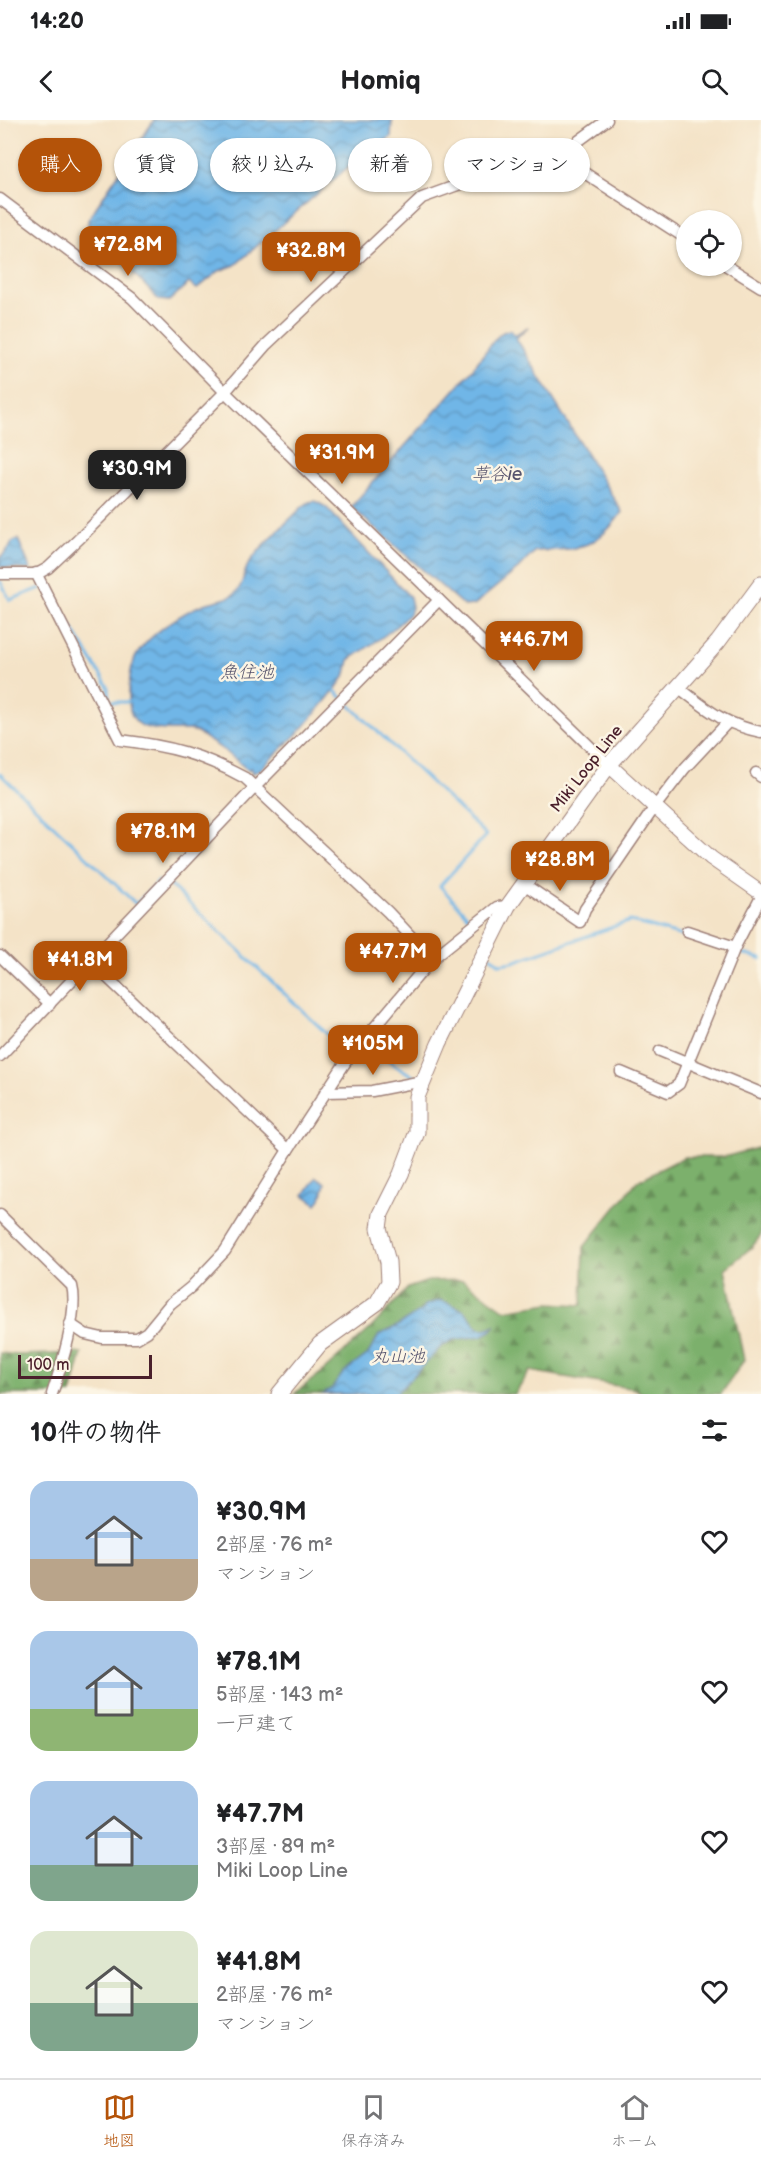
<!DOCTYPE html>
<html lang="ja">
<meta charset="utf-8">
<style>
:root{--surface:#fff;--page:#f2f2f2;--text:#202124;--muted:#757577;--line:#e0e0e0;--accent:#b45309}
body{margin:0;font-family:"Balsamiq Sans","Klee One",sans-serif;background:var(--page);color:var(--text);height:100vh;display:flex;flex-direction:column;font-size:22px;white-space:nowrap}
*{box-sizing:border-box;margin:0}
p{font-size:20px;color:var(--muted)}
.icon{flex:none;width:33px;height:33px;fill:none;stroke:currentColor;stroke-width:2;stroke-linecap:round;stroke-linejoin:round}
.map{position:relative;height:1274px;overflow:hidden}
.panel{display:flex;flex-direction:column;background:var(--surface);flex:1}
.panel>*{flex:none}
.guide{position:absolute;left:18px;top:18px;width:726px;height:54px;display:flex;gap:12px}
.tools{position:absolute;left:676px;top:90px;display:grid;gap:12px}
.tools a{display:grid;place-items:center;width:66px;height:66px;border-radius:50%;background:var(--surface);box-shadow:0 2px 4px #0004;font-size:30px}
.scale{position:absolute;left:18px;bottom:15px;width:134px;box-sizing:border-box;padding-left:6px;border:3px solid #4a1f2b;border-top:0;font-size:16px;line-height:21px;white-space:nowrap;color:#4a1f2b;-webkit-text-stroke:4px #fcf5e5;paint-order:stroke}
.price{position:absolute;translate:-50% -51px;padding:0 14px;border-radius:12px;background:var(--accent);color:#fff;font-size:20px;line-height:39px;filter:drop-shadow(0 2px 3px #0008)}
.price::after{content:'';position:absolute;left:50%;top:36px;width:18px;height:14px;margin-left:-9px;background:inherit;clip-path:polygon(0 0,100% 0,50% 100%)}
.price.selected{background:#222;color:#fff}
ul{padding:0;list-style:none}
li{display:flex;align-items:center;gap:18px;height:150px;padding:0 30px}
li span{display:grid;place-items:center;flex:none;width:168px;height:120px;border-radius:18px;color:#555}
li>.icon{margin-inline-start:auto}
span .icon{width:72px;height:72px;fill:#fffc;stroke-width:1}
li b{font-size:26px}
h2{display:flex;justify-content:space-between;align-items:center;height:72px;padding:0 30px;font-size:26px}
.tag{padding:0 21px;border-radius:27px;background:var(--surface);box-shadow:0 2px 4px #0004;font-size:21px;line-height:54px}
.tag.selected{background:var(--accent);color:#fff}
.status{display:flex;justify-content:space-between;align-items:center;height:42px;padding:0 30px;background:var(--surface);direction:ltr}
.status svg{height:16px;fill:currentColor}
header{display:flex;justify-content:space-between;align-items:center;height:78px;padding:0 30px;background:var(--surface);font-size:27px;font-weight:800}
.dock{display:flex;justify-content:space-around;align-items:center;height:84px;border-top:2px solid var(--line);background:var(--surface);font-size:16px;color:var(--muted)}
.dock a{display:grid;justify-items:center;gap:3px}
.dock .selected{color:var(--accent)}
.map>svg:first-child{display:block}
.forest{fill:url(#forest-firs);stroke:#62684c;stroke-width:1.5}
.water{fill:url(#water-waves);stroke:#5d6a89;stroke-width:1.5}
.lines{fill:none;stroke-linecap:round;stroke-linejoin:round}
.stream{stroke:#70b6e7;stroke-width:3}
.minor-casing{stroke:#9f8179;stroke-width:13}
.tertiary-casing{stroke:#9f8179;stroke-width:16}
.secondary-casing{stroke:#9f8179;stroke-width:17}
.minor{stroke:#fff;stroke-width:10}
.tertiary{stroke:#fff;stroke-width:14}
.secondary{stroke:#fff;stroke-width:15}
.labels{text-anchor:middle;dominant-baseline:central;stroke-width:5;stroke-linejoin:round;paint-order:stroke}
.street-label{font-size:16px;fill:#4a1f2b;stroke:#fcf5e5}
.water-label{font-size:18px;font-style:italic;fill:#57546d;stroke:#fcf5e5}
</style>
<div class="status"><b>14:20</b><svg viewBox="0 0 49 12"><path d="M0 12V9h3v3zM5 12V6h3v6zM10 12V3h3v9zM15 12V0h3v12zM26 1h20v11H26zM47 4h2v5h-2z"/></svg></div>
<header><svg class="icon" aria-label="back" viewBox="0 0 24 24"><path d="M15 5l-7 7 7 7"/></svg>Homiq<svg class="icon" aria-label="search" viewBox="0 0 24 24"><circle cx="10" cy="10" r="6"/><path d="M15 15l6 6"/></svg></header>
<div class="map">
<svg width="761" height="1274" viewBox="0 0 761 1274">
<defs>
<pattern id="forest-firs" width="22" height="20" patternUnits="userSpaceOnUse" patternTransform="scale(1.5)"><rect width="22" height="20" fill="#7bb06c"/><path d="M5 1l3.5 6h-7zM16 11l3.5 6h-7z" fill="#678f59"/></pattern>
<pattern id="water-waves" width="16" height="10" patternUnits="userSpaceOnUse" patternTransform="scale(1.5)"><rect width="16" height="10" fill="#70b6e7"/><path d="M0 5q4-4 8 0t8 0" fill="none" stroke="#5e93bb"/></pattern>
</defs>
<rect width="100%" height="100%" fill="#fcf5e5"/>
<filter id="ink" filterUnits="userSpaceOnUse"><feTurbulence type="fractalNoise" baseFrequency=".0167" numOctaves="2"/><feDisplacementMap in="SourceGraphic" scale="12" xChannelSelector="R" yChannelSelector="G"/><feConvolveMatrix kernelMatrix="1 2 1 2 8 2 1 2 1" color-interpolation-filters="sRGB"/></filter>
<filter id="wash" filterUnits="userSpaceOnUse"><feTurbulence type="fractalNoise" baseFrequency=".008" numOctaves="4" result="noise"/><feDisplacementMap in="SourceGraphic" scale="24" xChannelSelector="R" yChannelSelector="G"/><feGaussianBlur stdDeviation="1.35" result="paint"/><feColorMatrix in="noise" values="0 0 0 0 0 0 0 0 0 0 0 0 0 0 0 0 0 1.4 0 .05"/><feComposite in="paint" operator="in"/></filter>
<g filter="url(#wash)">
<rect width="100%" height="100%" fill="#f4e3c7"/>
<g class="forest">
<path d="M761 1027V1115L752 1127 725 1149 744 1240 721 1274H643L635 1269 530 1251 515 1274H294L322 1252 370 1209 408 1168 428 1161 463 1160 505 1190 549 1183 582 1185 584 1127 637 1061 684 1037H724Z"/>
<path d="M0 1233 18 1235 82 1233 71 1274H0Z"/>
</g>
<g class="water">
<path d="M154 0H392L391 17 361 36 235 145 219 151 197 169 189 163 169 181 159 180 88 106V100L95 89Z"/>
<path d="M528 207 516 218 622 392C596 430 578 429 535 431L519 448 474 485 464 486 351 387 472 250 494 220 503 212 510 210 515 215Z"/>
<path d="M315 381 326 387 410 477C410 478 412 486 412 487 411 501 361 531 349 540L346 554 338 566 304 607 261 649 251 654 252 651 250 648 248 650 224 630 196 612 191 610C167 609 130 617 129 582 129 566 129 546 138 533 150 514 183 492 204 484 213 481 227 480 234 474 243 468 243 454 248 445 257 429 287 403 301 388L309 382Z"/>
<path d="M18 419 31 450 0 447V438L9 428 12 422Z"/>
<path d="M316 1057 325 1063 321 1079 317 1084 304 1075Z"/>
<path d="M441 1180C448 1183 457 1186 463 1190 478 1200 472 1216 496 1205L491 1211 482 1216 453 1220 442 1226 396 1274H323L333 1267 343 1253 368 1234 379 1215 397 1206 422 1190 425 1185Z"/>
</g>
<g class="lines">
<g class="stream">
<path d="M0 461 10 480 41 468"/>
<path d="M56 482 108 567 109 582H129"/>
<path d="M333 569 486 715 440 766 473 802"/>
<path d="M0 654 136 784 159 761"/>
<path d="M168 763 347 933"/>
<path d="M737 832 761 839"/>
<path d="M490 836 500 844 513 842 630 801 710 824"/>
<path d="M366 921 395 945 416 958"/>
</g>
</g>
</g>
<g filter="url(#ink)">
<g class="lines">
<defs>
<g id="minor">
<path d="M562 33 566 41 687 119"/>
<path d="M0 79 132 178 225 272 609 645"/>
<path d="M727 146 761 167"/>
<path d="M36 453 120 620C170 626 201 634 245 658L388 792 432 839"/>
<path d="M0 454H37L48 448 80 418 225 272 266 225 422 78 499 50 562 33 607 0"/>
<path d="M678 567C708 590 723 604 761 612"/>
<path d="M756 653 761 657"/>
<path d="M524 764 580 802 585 789 654 688 685 648 728 602"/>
<path d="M687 811 735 827"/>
<path d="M0 836 50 884"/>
<path d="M90 841 288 1030"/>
<path d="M660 931 761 973"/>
<path d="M0 936 256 666 439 480"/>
<path d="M621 952 668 972 679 964 735 827 761 777"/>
<path d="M325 972 372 971 423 961"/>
<path d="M0 1095 72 1166C79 1192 61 1247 52 1274"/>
<path d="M70 1204 85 1214 102 1218H137L147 1212 170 1184 191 1167 225 1131 288 1030 347 940 432 839 497 787 508 786"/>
</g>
<path id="tertiary" d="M609 645 711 738 761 773"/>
<path id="secondary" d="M279 1274 320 1224 377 1183 389 1162 388 1142 379 1108 381 1094 401 1054 417 1012V977L439 924 508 786 609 645 718 522 761 464"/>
</defs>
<use href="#minor" class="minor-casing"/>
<use href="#tertiary" class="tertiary-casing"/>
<use href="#secondary" class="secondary-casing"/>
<use href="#minor" class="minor"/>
<use href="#tertiary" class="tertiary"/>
<use href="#secondary" class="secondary"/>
</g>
</g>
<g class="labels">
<g class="street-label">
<text transform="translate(587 649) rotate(-52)">Miki Loop Line</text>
</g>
<g class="water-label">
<text x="497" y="354">草谷ie</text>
<text x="247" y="552">魚住池</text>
<text x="398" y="1236">丸山池</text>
</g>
</g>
</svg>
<div class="tools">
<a><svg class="icon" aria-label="locate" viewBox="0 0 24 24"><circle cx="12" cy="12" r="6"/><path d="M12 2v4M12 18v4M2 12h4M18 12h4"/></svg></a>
</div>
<div class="scale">100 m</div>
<b class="price" style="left:128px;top:157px">¥72.8M</b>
<b class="price" style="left:311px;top:163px">¥32.8M</b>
<b class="price" style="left:342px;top:365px">¥31.9M</b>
<b class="price selected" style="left:137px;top:381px">¥30.9M</b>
<b class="price" style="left:534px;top:552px">¥46.7M</b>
<b class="price" style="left:163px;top:744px">¥78.1M</b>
<b class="price" style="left:560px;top:772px">¥28.8M</b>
<b class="price" style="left:393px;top:864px">¥47.7M</b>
<b class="price" style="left:80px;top:872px">¥41.8M</b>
<b class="price" style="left:373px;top:956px">¥105M</b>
<div class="guide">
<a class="tag selected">購入</a>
<a class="tag">賃貸</a>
<a class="tag">絞り込み</a>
<a class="tag">新着</a>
<a class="tag">マンション</a>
</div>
</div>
<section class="panel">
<h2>10件の物件<svg class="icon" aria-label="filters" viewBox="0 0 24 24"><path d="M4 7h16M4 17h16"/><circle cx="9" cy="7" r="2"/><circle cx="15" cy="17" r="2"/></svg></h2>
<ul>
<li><span style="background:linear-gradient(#a9c7e8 65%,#b9a48a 0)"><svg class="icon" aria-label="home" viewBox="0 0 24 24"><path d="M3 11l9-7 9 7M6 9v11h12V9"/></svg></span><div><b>¥30.9M</b><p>2部屋 · 76 m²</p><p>マンション</p></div><svg class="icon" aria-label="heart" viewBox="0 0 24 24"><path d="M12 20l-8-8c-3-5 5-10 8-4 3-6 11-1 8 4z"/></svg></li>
<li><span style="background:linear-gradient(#a9c7e8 65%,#8fb573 0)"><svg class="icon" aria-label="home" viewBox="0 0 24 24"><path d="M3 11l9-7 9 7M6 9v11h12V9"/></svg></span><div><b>¥78.1M</b><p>5部屋 · 143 m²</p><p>一戸建て</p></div><svg class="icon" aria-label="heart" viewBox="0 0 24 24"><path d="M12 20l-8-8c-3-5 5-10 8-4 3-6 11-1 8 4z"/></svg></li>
<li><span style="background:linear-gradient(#a9c7e8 70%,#7fa58c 0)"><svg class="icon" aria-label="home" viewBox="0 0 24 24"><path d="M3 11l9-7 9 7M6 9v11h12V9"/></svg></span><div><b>¥47.7M</b><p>3部屋 · 89 m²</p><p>Miki Loop Line</p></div><svg class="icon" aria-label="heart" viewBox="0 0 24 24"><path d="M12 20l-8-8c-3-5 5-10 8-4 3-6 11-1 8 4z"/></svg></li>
<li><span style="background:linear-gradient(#dfe7d0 60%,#7fa58c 0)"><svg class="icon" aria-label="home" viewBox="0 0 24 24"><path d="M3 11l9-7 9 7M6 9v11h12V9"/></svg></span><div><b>¥41.8M</b><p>2部屋 · 76 m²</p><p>マンション</p></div><svg class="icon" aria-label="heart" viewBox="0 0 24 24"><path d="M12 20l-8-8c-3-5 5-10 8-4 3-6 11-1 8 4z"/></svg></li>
</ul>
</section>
<nav class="dock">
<a class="selected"><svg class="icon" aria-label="map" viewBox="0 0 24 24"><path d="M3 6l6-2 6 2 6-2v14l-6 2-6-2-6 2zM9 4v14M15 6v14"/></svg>地図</a>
<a><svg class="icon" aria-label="saved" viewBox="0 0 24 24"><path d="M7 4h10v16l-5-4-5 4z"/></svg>保存済み</a>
<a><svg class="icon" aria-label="home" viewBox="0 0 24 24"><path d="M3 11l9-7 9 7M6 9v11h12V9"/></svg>ホーム</a>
</nav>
